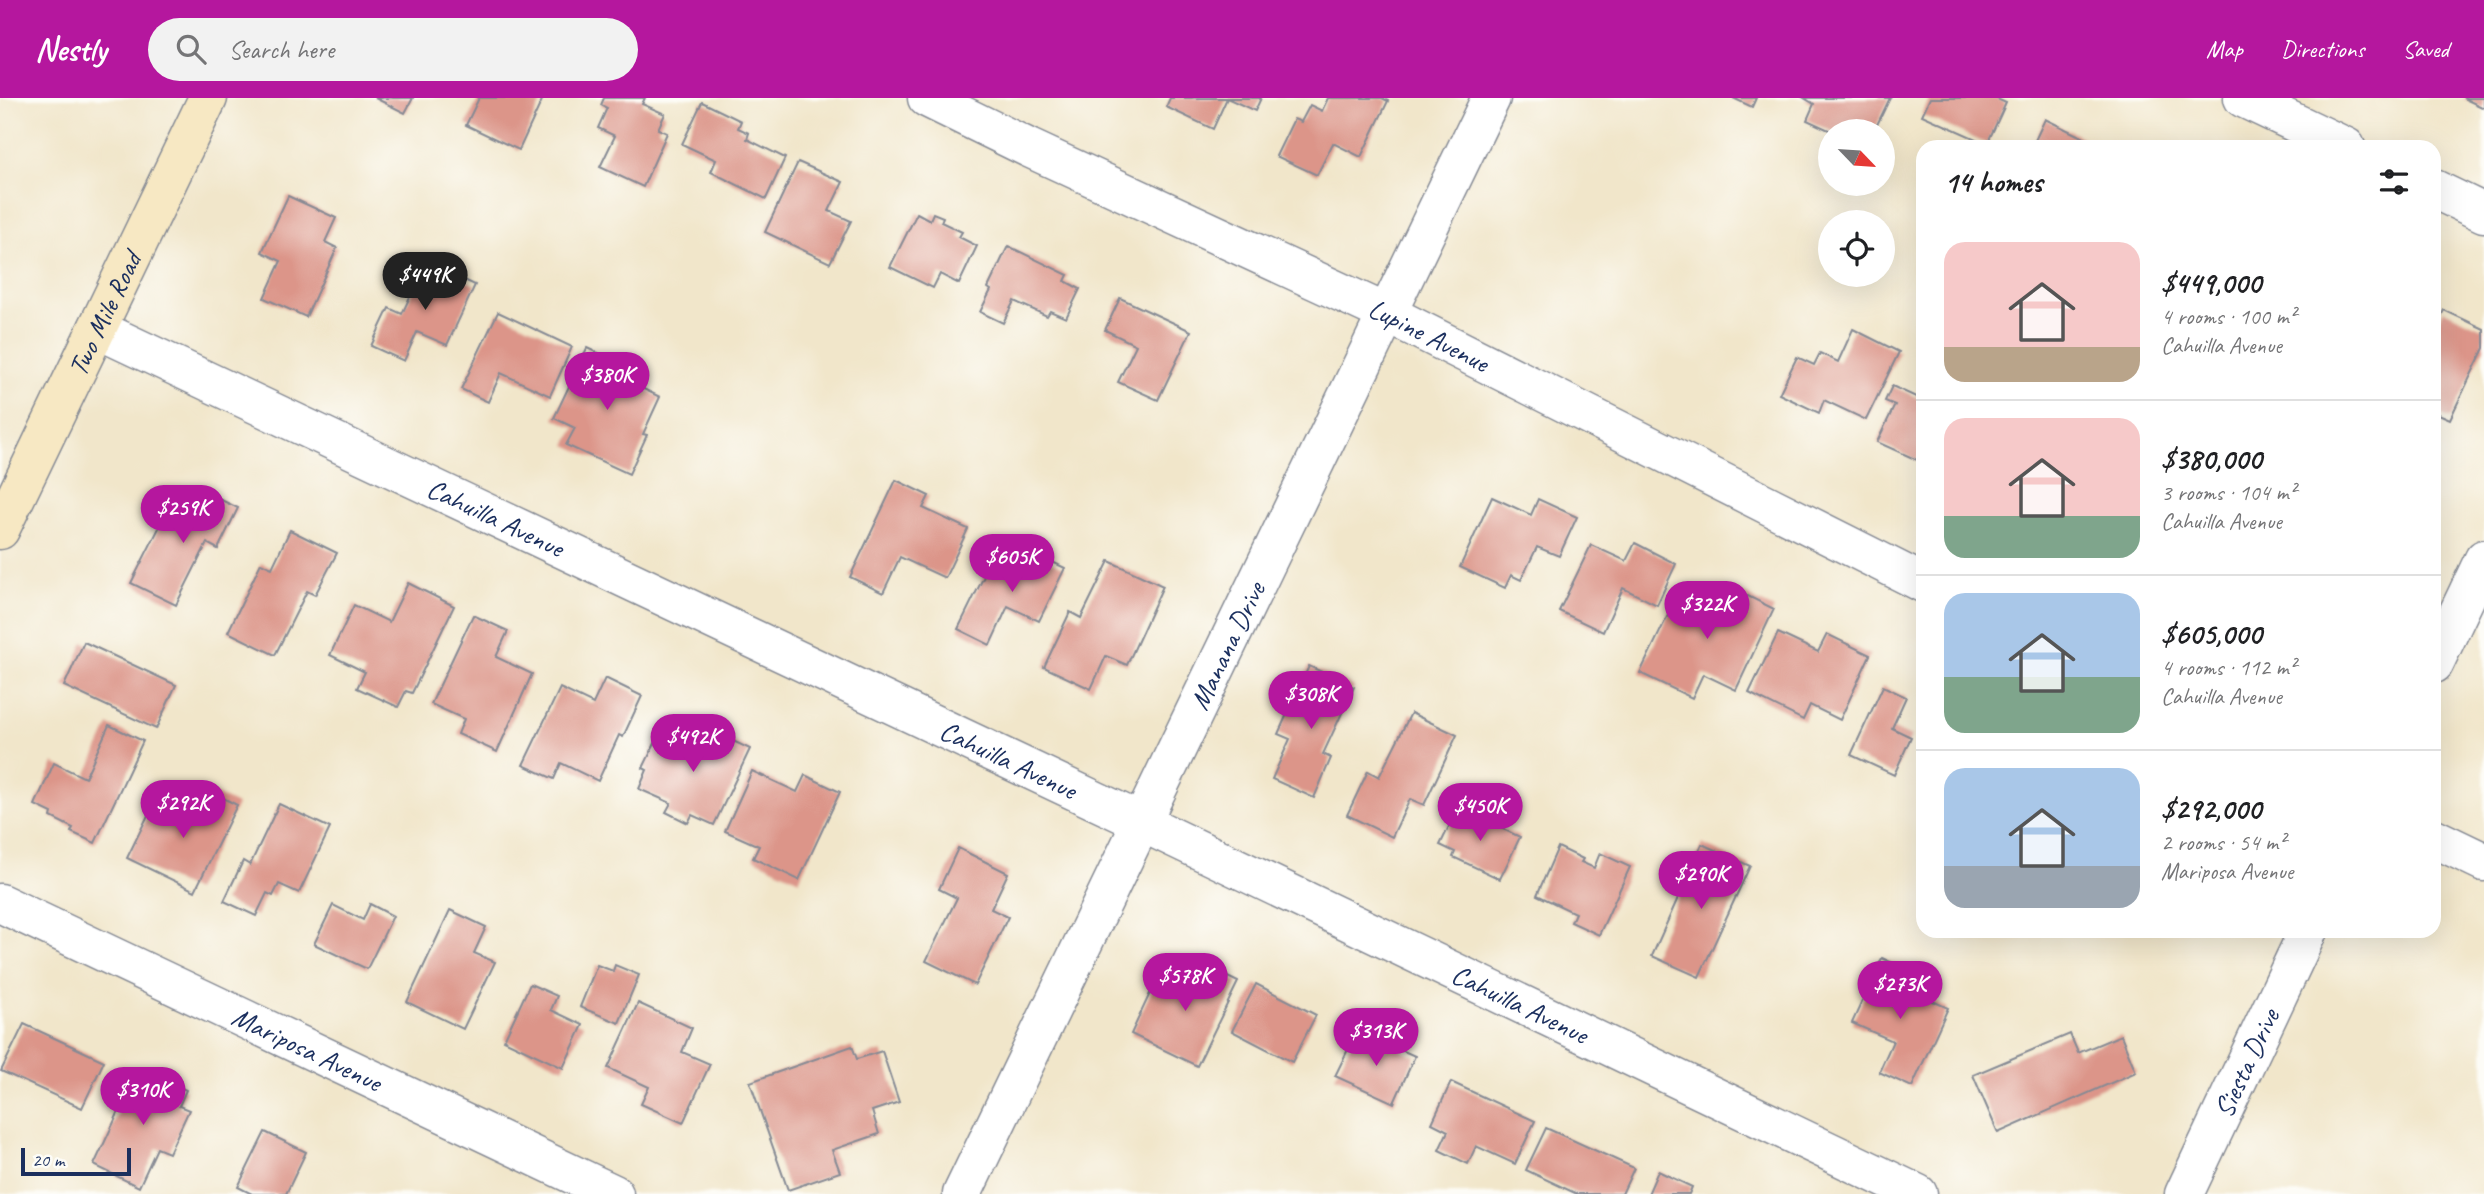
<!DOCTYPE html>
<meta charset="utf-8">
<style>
:root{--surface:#fff;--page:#f2f2f2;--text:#202124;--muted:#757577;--line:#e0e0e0;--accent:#b5179e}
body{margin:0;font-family:Caveat,sans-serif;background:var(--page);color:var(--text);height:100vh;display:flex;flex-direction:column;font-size:26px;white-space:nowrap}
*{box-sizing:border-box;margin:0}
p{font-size:23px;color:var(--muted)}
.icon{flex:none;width:38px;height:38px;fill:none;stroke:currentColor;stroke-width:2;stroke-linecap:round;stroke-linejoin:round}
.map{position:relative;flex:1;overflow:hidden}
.details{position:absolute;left:1916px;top:42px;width:525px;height:798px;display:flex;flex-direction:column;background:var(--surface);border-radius:21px;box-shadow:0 7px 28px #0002}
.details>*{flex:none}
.needle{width:46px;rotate:115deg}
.buttons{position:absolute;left:1818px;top:21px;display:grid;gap:14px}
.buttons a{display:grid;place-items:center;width:77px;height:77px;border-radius:50%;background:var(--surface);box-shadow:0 7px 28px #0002;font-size:35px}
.scale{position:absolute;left:21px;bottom:18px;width:110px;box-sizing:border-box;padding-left:7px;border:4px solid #1b2f5e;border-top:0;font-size:19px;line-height:24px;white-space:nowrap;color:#1b2f5e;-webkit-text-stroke:5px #fdfcf7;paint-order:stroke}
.price{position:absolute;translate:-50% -60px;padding:0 16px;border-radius:24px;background:var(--accent);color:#fff;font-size:23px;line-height:46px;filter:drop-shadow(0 2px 4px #0008)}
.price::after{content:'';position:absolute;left:50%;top:42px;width:21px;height:16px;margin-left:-10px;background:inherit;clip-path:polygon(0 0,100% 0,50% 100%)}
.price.current{background:#222;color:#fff}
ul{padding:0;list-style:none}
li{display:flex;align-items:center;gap:21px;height:175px;padding:0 28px}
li+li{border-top:2px solid var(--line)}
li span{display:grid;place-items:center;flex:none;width:196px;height:140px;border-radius:21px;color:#555}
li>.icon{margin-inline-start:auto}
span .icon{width:84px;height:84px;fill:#fffc;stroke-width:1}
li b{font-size:30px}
h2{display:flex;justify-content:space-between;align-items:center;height:84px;padding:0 28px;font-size:30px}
header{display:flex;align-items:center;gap:42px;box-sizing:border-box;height:98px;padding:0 35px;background:var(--accent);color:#fff}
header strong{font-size:33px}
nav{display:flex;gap:38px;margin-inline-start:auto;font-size:24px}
.search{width:490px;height:63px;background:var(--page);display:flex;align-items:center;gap:18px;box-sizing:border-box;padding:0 24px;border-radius:38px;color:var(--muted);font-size:26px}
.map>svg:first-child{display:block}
.building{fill:#dc9589}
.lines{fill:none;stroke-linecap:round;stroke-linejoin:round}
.street-casing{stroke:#868a94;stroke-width:41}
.secondary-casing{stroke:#868a94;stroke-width:41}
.street{stroke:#fff;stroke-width:38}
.secondary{stroke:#f7e8c3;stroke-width:38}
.labels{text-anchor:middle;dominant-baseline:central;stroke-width:7;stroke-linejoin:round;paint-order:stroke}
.street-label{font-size:28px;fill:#1b2f5e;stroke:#fdfcf7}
</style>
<header>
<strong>Nestly</strong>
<div class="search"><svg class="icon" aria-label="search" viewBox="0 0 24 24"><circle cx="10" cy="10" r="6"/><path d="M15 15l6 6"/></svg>Search here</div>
<nav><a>Map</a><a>Directions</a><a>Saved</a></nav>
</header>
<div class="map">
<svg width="2484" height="1096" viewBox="0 0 2484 1096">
<rect width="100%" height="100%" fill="#fdfcf7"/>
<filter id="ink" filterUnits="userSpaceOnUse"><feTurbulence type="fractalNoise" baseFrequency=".0143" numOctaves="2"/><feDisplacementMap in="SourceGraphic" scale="14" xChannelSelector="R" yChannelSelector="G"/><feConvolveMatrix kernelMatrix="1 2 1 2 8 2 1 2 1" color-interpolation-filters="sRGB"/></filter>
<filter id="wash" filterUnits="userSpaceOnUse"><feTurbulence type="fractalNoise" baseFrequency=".00686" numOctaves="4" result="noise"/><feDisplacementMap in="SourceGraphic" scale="28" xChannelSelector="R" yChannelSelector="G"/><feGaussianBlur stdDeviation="1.57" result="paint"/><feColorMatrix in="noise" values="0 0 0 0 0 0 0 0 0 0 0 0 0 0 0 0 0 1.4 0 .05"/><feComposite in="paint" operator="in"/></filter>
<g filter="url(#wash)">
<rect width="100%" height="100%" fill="#f1e6ca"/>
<g id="blocks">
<g class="building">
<path d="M375 0H413L405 15Z"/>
<path d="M479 0H543L519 52 466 27Z"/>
<path d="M604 0H645L642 6 665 16 658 31 667 35 643 89 600 69 615 38 598 30 607 10 601 7Z"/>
<path d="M1170 0H1261L1255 13 1227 0 1213 31 1166 9Z"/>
<path d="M1328 0H1382L1388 3 1361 59 1333 45 1317 77 1276 58 1294 21 1301 24 1310 7 1322 13Z"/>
<path d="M1733 0H1756L1752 9Z"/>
<path d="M1804 0H1890L1874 33H1831L1807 22 1814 6Z"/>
<path d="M1930 0H1995L2006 5 1987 46 1922 17Z"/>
<path d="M2463 0H2484V10Z"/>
<path d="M702 4 741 23 738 30 749 35 747 41 785 60 766 101 711 74 716 62 682 46Z"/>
<path d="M2045 21 2094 45 2092 49H2032Z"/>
<path d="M798 64 843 84 829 113 851 123 830 165 765 134Z"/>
<path d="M288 98 336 120 325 144 337 150 306 219 264 200 281 163 262 154Z"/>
<path d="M917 115 930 122 933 115 943 119 941 124 962 134 959 139 977 148 959 186 940 176 933 190 890 169Z"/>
<path d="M1008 148 1068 177 1065 183 1080 191 1066 220 1050 213 1047 218 1014 203 1003 225 980 214 991 192 988 190Z"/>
<path d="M426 164 475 187 447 247 417 234 404 263 371 248 389 210 402 216Z"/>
<path d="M1120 200 1191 233 1158 302 1118 284 1136 247 1105 232Z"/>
<path d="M2444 212 2484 231V250L2450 321 2434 314V233Z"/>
<path d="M498 214 572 249 550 298 501 275 488 304 461 291Z"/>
<path d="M1853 231 1899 254 1866 322 1824 302 1819 315 1779 296 1797 259 1814 267 1820 255 1838 264Z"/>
<path d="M587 250 634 272 629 284 660 299 643 336 647 337 629 376 566 347 575 330 554 320Z"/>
<path d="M1892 288 1918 300 1923 288V351L1917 362 1877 344 1895 307 1885 303Z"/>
<path d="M896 382 929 398 923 410 968 431 945 480 900 459 883 495 850 479Z"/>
<path d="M192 388 238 410 218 451 207 445 176 507 131 485 163 422 173 427Z"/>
<path d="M1492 399 1531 417 1538 401 1577 419 1559 458 1537 449 1521 482 1511 477 1505 490 1460 469Z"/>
<path d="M290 432 337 455 315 497 307 493 275 557 228 534 261 465 272 470Z"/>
<path d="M1635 445 1676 466 1657 507 1623 490 1603 534 1559 513 1591 447 1626 463Z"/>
<path d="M1019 448 1065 470 1039 523 1008 508 990 547 958 531 988 470 1004 477Z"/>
<path d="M1109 463 1163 488 1127 567 1106 558 1091 591 1044 569 1070 514 1081 520Z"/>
<path d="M408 485 454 508 412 595 406 593 398 609 357 590 365 574 330 557 354 507 389 524Z"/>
<path d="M1681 490 1722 510 1732 490 1774 511 1736 592 1703 576 1692 600 1640 575Z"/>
<path d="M473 517 508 533 496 559 532 576 497 654 458 636 464 621 431 606Z"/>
<path d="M1778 535 1818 554 1827 536 1870 557 1840 622 1810 607 1803 622 1749 595Z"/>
<path d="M84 544 176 587 156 631 64 588Z"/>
<path d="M1309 568 1354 589 1323 656 1331 660 1314 700 1272 681 1290 641 1278 636Z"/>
<path d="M605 580 642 598 623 639 619 637 598 683 561 665 554 681 523 667 560 590 593 606Z"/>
<path d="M1883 588 1906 599 1892 630 1911 639 1894 677 1851 657Z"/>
<path d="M1411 615 1457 637 1424 707 1410 701 1392 739 1347 717 1368 673 1379 679Z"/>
<path d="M109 627 143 643 95 745 71 734 73 730 51 719 52 715 35 707 54 665 85 680Z"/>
<path d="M662 631 701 650 710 632 750 651 714 727 692 717 688 725 666 714 671 705 639 691 647 672 643 670Z"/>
<path d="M752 673 797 694 805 677 840 694 799 782 753 760 759 748 725 733Z"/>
<path d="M203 690 237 707 195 793 127 760 152 709 174 719 178 712 190 718Z"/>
<path d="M279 706 330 730 299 795 279 786 273 798 267 795 256 818 224 803 243 763 250 767Z"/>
<path d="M1458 710 1520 739 1500 781 1453 759 1455 754 1440 747Z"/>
<path d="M1702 746 1750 768 1699 879 1652 858Z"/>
<path d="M1558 749 1583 761 1581 764 1594 770 1600 755 1630 769 1599 837 1571 824 1575 815 1537 797Z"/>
<path d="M958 750 1008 775 991 811 1008 819 975 887 926 863 957 800 939 791Z"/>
<path d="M370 806 393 818 367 871 314 846 333 807 363 822Z"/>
<path d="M450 812 486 829 474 855 495 864 463 931 407 904Z"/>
<path d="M1882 860 1912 874 1904 890 1948 910 1912 989 1879 974 1893 943 1852 925Z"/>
<path d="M1201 866 1238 884 1197 968 1131 936 1159 876 1189 890Z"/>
<path d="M597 867 613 873 615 867 639 877 619 925 580 909Z"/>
<path d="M530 886 557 898 551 912 583 927 563 970 504 942Z"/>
<path d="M1256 886 1316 917 1292 964 1232 933Z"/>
<path d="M638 905 692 930 682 954 710 966 683 1025 641 1006 649 989 608 970Z"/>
<path d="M24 926 104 963 82 1010 1 973Z"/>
<path d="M2070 936 2078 955 2121 937 2136 974 1998 1035 1973 977Z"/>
<path d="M1355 937 1385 952 1388 946 1415 958 1394 1005 1335 978Z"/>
<path d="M852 948 857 961 882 953 899 1004 872 1013 879 1036 832 1052 840 1074 788 1092 750 984Z"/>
<path d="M139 970 186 992 179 1008 189 1012 169 1055 157 1050 139 1089 94 1067Z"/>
<path d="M1451 984 1535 1023 1515 1066 1476 1048 1468 1066 1439 1052 1448 1033 1432 1025Z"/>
<path d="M1546 1030 1634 1070 1622 1096H1577L1526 1072Z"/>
<path d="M265 1034 306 1054 286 1096H252L238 1089Z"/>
<path d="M1658 1073 1692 1089 1689 1096H1648Z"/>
</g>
</g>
</g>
<g filter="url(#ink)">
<use href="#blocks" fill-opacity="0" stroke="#868a94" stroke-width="2"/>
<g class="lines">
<defs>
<g id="street">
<path id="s1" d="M927 0 1029 50 1388 216 1923 485"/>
<path d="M2243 0 2346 49"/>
<path d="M2434 91 2484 115"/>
<path id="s2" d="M97 231 1143 725 1918 1096"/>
<path d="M2434 566 2484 461"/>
<path d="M2434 740 2484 764"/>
<path id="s3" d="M0 805 614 1096"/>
<path id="s4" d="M962 1096 1491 0"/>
<path id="s5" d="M2184 1096 2308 833"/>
</g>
<g id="secondary">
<path id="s6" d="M0 432 208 0"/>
</g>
</defs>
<use href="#street" class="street-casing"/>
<use href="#secondary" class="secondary-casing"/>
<use href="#street" class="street"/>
<use href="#secondary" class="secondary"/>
</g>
</g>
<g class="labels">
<g class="street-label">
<text stroke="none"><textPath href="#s6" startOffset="240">Two Mile Road</textPath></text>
<text stroke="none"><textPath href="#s1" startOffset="555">Lupine Avenue</textPath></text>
<text stroke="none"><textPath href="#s2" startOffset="441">Cahuilla Avenue</textPath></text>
<text stroke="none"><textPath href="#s4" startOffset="609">Manana Drive</textPath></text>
<text stroke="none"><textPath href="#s2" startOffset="1008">Cahuilla Avenue</textPath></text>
<text stroke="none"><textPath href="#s2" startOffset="1575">Cahuilla Avenue</textPath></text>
<text stroke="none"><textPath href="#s3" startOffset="340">Mariposa Avenue</textPath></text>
<text stroke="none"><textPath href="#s5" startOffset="145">Siesta Drive</textPath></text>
</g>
</g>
</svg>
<div class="buttons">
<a><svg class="needle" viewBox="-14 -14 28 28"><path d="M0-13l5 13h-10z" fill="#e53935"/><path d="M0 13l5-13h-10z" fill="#757577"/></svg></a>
<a><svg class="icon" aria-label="locate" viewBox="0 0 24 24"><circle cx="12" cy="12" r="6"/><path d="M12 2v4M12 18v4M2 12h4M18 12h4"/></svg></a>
</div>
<div class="scale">20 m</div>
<b class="price current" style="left:425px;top:214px">$449K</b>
<b class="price" style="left:607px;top:314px">$380K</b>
<b class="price" style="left:183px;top:447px">$259K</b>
<b class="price" style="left:1012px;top:496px">$605K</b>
<b class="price" style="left:1707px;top:543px">$322K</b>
<b class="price" style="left:1311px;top:633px">$308K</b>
<b class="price" style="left:693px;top:676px">$492K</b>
<b class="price" style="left:183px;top:742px">$292K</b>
<b class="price" style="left:1480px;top:745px">$450K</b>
<b class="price" style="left:1701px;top:813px">$290K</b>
<b class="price" style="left:1185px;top:915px">$578K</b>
<b class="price" style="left:1900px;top:923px">$273K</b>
<b class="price" style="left:1376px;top:970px">$313K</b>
<b class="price" style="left:143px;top:1029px">$310K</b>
<section class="details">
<h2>14 homes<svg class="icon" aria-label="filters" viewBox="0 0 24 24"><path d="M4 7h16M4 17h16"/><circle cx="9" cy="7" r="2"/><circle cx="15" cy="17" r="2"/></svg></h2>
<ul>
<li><span style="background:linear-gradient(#f6c9c9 75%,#b9a48a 0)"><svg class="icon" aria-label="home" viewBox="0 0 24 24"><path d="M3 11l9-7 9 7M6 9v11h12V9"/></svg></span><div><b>$449,000</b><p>4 rooms · 100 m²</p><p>Cahuilla Avenue</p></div></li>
<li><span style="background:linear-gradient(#f6c9c9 70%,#7fa58c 0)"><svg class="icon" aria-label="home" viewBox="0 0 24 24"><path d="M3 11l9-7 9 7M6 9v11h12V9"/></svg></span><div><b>$380,000</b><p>3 rooms · 104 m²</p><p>Cahuilla Avenue</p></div></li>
<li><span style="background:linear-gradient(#a9c7e8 60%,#7fa58c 0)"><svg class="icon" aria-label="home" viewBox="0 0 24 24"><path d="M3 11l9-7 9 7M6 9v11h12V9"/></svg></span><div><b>$605,000</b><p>4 rooms · 112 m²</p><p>Cahuilla Avenue</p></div></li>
<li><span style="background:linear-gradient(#a9c7e8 70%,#9aa5b1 0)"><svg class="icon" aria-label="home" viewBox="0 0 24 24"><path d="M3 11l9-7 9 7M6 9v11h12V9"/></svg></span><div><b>$292,000</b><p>2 rooms · 54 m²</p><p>Mariposa Avenue</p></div></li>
</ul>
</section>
</div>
